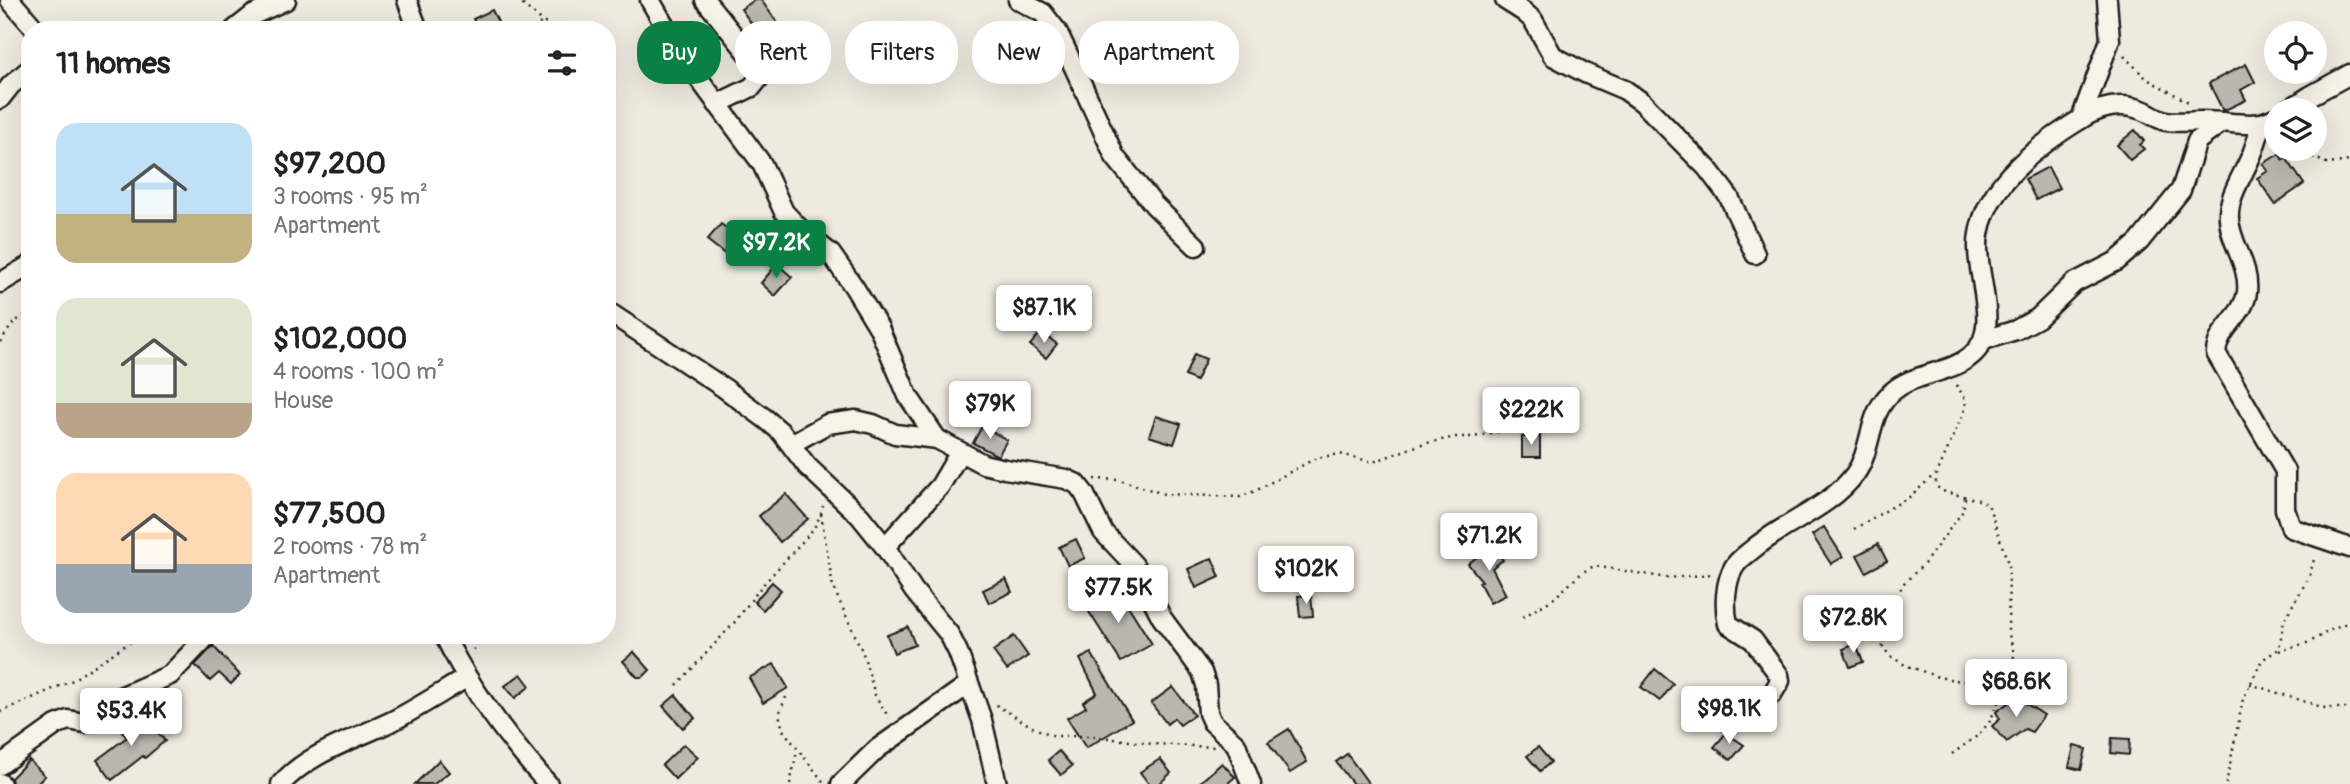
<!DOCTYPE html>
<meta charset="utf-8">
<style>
:root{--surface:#fff;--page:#f2f2f2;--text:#222;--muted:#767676;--accent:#0b8043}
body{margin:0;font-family:Pangolin,sans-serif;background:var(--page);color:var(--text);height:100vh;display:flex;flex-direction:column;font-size:26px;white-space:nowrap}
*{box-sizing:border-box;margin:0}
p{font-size:23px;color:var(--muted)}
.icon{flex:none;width:38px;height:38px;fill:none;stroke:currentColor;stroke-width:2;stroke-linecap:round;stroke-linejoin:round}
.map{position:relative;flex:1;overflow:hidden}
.side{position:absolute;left:21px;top:21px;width:595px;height:623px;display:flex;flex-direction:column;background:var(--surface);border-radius:28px;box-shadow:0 7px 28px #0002}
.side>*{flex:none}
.hud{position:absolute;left:637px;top:21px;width:665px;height:63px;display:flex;gap:14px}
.tools{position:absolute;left:2264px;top:21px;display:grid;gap:14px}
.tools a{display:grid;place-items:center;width:63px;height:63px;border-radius:50%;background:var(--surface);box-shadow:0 7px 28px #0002;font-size:35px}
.price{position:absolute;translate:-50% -60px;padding:0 16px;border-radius:7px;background:#fff;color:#222;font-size:23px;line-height:46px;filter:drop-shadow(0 2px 4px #0008)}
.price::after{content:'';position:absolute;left:50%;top:42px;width:21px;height:16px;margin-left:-10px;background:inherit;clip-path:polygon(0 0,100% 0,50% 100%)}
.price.selected{background:var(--accent);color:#fff}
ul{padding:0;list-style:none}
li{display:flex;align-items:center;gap:21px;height:175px;padding:0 35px}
li span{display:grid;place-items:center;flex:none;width:196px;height:140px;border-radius:21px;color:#555}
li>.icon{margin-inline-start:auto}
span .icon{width:84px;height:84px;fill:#fffc;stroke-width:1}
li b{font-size:30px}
h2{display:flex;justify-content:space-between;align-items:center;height:84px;padding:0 35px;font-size:30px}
.chip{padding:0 24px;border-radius:28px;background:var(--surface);box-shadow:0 7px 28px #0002;font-size:24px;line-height:63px}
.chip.selected{background:var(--accent);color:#fff}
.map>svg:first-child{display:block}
.building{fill:#bab7af;stroke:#1c1c1c;stroke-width:2}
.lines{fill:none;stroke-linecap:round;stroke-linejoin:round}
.street-casing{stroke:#1c1c1c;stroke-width:23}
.path{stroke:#1c1c1c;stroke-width:2.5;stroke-dasharray:2 5;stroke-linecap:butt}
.street{stroke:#f7f3e8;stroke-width:18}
</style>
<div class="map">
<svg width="2350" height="784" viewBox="0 0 2350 784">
<rect width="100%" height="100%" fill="#eeeae0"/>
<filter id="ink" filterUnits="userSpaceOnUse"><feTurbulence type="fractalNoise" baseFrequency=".0143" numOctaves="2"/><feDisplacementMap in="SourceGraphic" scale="14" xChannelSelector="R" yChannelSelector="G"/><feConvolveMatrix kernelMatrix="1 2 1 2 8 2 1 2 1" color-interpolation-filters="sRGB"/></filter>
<g filter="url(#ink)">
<g class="building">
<path d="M755 0H761L781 28 756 45 749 36 756 30 741 9Z"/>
<path d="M492 10 502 30H479L473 19Z"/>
<path d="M2246 64 2255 82 2241 90 2246 100 2223 111 2209 83Z"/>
<path d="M2135 130 2144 141 2140 145 2144 149 2130 160 2117 145Z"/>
<path d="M2279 154 2283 160 2286 158 2304 184 2275 204 2257 178 2268 171 2263 164Z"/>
<path d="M2048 167 2059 188 2036 200 2025 179Z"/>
<path d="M721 224 745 243 731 259 707 240Z"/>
<path d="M777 264 792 277 775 296 761 283Z"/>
<path d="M1041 332 1057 344 1046 358 1030 345Z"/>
<path d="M1194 354 1206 359 1196 381 1185 376Z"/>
<path d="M1156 416 1181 424 1174 444 1149 436Z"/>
<path d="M982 426 1007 440 998 456 973 443Z"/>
<path d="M1540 436V457H1522V437Z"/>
<path d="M786 494 808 519 780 542 759 516Z"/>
<path d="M1824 527 1843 557 1831 564 1812 535Z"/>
<path d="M1076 539 1085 558 1068 566 1059 547Z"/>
<path d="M1878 544 1887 561 1866 572 1857 555Z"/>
<path d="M1492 545 1503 560 1492 568 1506 595 1490 603 1479 582 1482 581 1468 564Z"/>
<path d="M1212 558 1220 577 1196 588 1188 569Z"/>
<path d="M1006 579 1012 592 989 603 983 590Z"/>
<path d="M772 582 781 590 763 610 754 602Z"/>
<path d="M1111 588 1118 599 1122 596 1152 644 1121 662 1084 604Z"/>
<path d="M1311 595 1313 616 1300 617 1298 596Z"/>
<path d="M908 627 915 645 894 653 887 635Z"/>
<path d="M1014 636 1028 656 1007 670 993 651Z"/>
<path d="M1856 644 1863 662 1850 667 1843 649Z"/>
<path d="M213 646 240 675 231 684 219 673 210 681 195 665Z"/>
<path d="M634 652 650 670 643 677H637L623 661Z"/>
<path d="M1091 653 1132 720 1086 748 1067 718 1086 707 1083 702 1097 693 1080 659Z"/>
<path d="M774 664 788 688 763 703 749 678Z"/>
<path d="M1655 669 1673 684 1660 701 1641 687Z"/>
<path d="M521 674 530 686 515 698 505 686Z"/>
<path d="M1173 687 1194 715 1180 725 1174 718 1167 724 1151 703Z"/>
<path d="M676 695 695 718 683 728 663 706Z"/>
<path d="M2016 697 2044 715 2032 732 2025 729 2007 742 1992 726 2000 719 1996 712Z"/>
<path d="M143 715 165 741 145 758 143 756 112 780 97 760 127 737 122 732Z"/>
<path d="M1289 729 1307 762 1290 773 1268 742Z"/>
<path d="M1726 733 1744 745 1731 760 1714 747Z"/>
<path d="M2112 738 2130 739 2129 755 2111 753Z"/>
<path d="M684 744 698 757 675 779 662 765Z"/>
<path d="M2074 746 2086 749 2081 770 2069 767Z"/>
<path d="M1538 747 1551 762 1540 771 1527 756Z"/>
<path d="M1059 751 1072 766 1061 775 1048 760Z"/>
<path d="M1347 754 1369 784H1353L1336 762Z"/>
<path d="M1160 759 1171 773 1159 784H1149L1140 772Z"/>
<path d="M29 760 45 776 37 784H12L11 778Z"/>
<path d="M439 760 449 772 434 784H415Z"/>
<path d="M1222 763 1235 777 1227 784H1198Z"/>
</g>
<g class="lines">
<defs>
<g id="street">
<path d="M10 0 36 30"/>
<path d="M407 0 418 30"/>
<path d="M650 0 682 56 762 164 784 212 799 228 831 254 854 287 879 328 908 396 937 439"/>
<path d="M705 0 748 53 767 69"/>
<path d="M1018 0 1043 13 1057 31 1068 54 1115 157 1154 205 1196 246"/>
<path d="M1505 0 1524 12 1533 20 1553 56 1587 74 1625 90 1642 102 1707 168 1729 197 1755 254"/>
<path d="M234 30 253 15 286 0"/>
<path d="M0 99 11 85 30 69"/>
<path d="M717 104 752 87 777 56 790 44"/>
<path d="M2288 110 2310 96 2350 74"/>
<path d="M2081 119 2110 40 2107 0"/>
<path d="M2262 123C2259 133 2256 144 2252 154 2244 174 2227 197 2229 219 2230 243 2250 265 2247 292 2244 317 2217 328 2216 353L2285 471V509L2291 528 2350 548"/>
<path d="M0 283 30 265"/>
<path d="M607 311 724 388 767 420 781 432 807 466 860 516 885 547 914 591 949 634 958 652 982 720 997 784"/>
<path d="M1984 340 2016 330 2038 318 2074 283 2117 261 2139 242 2181 190 2197 141 2222 122"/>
<path d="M791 444 827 424 856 420 873 424 895 434 937 439 983 464 1005 469 1066 479 1077 484 1084 493 1103 532 1134 565 1162 618 1202 672 1206 685 1208 713 1212 722 1236 744 1251 784"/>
<path d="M885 547 940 486 960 452"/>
<path d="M444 635C471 690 507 738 548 784"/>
<path d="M1729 722 1772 694 1780 681 1779 675 1753 640 1728 624C1724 607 1725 582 1734 567 1738 560 1747 554 1753 549 1785 522 1830 508 1855 474 1873 449 1867 415 1891 393 1913 372 1949 375 1972 355 2004 328 1972 271 1979 234 1987 183 2040 144 2081 119 2100 107 2121 102 2142 110 2150 113 2157 119 2166 121 2177 123 2191 121 2203 121 2219 121 2234 124 2250 124L2262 123 2277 117"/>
<path d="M0 765 56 725 68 720 85 723 93 720 118 698 170 675 208 635"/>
<path d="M0 783 1 784"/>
<path d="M281 784C311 750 361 738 400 717 422 705 444 691 466 678"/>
<path d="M841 784 877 749 969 684"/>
</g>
</defs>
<use href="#street" class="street-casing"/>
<g class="path">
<path d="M517 0 550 27 558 30"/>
<path d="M535 30 542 21"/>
<path d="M572 30 587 27"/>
<path d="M2124 56 2147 79 2192 104"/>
<path d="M2293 149 2329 164 2350 161"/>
<path d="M0 342 14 322 30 313"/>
<path d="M607 406C613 421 617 438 607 452"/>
<path d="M1094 479 1120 480 1164 494 1240 497 1255 491 1316 458 1340 454 1373 462 1422 444 1456 437H1474L1521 427"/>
<path d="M1965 498 1963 511 1924 564 1904 583 1882 622 1880 634 1883 647 1890 656 1905 665 1938 677 1979 684 2013 672"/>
<path d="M821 514 833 587 863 653 875 695 889 718"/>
<path d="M1854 529 1911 496 1935 474"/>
<path d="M1523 617 1553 599 1583 572 1594 566 1668 578 1712 574"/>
<path d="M469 635 476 655"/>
<path d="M2279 651 2310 642 2336 627 2350 622"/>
<path d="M2250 684 2325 708H2350"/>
<path d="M677 685 734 623 761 587 813 530 821 514 823 506"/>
<path d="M786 697 779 714 783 730 825 784"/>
<path d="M996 705 1034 728 1055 736H1091L1153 744 1215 747"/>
<path d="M0 712 71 681 141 635"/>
<path d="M1952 754 1977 736 1989 723 2013 672 2014 653 2008 631 2009 566 1988 504 1979 500 1945 492 1937 487 1935 478 1966 407 1965 399 1956 384"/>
<path d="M790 784 797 751"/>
<path d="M2226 784 2243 699 2262 660 2279 649 2284 620 2309 577 2315 556"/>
</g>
<use href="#street" class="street"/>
</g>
</g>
</svg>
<div class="tools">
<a><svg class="icon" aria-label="locate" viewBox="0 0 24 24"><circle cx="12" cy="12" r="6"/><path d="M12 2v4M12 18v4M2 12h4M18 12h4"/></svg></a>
<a><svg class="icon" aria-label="layers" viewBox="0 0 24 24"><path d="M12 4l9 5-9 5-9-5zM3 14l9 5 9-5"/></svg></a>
</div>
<b class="price selected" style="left:776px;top:280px">$97.2K</b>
<b class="price" style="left:1044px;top:345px">$87.1K</b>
<b class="price" style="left:990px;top:441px">$79K</b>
<b class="price" style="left:1531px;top:447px">$222K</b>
<b class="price" style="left:1489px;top:573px">$71.2K</b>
<b class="price" style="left:1306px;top:606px">$102K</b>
<b class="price" style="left:1118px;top:625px">$77.5K</b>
<b class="price" style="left:1853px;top:655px">$72.8K</b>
<b class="price" style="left:2016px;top:719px">$68.6K</b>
<b class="price" style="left:1729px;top:746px">$98.1K</b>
<b class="price" style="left:131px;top:748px">$53.4K</b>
<div class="hud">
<a class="chip selected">Buy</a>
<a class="chip">Rent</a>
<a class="chip">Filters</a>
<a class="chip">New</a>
<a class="chip">Apartment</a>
</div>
<section class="side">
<h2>11 homes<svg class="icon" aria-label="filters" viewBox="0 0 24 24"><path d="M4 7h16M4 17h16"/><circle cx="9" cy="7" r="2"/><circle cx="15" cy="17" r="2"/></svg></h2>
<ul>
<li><span style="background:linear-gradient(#bfe0f5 65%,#c2b280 0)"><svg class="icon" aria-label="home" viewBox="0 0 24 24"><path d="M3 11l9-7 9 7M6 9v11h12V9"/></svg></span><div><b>$97,200</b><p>3 rooms · 95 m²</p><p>Apartment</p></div></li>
<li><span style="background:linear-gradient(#dfe7d0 75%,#b9a48a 0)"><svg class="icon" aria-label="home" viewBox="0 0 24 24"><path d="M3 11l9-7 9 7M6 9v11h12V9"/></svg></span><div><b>$102,000</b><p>4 rooms · 100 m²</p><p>House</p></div></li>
<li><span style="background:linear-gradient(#ffd9b3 65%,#9aa5b1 0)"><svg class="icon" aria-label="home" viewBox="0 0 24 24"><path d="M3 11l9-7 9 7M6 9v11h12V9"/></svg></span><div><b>$77,500</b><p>2 rooms · 78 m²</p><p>Apartment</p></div></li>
</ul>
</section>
</div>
